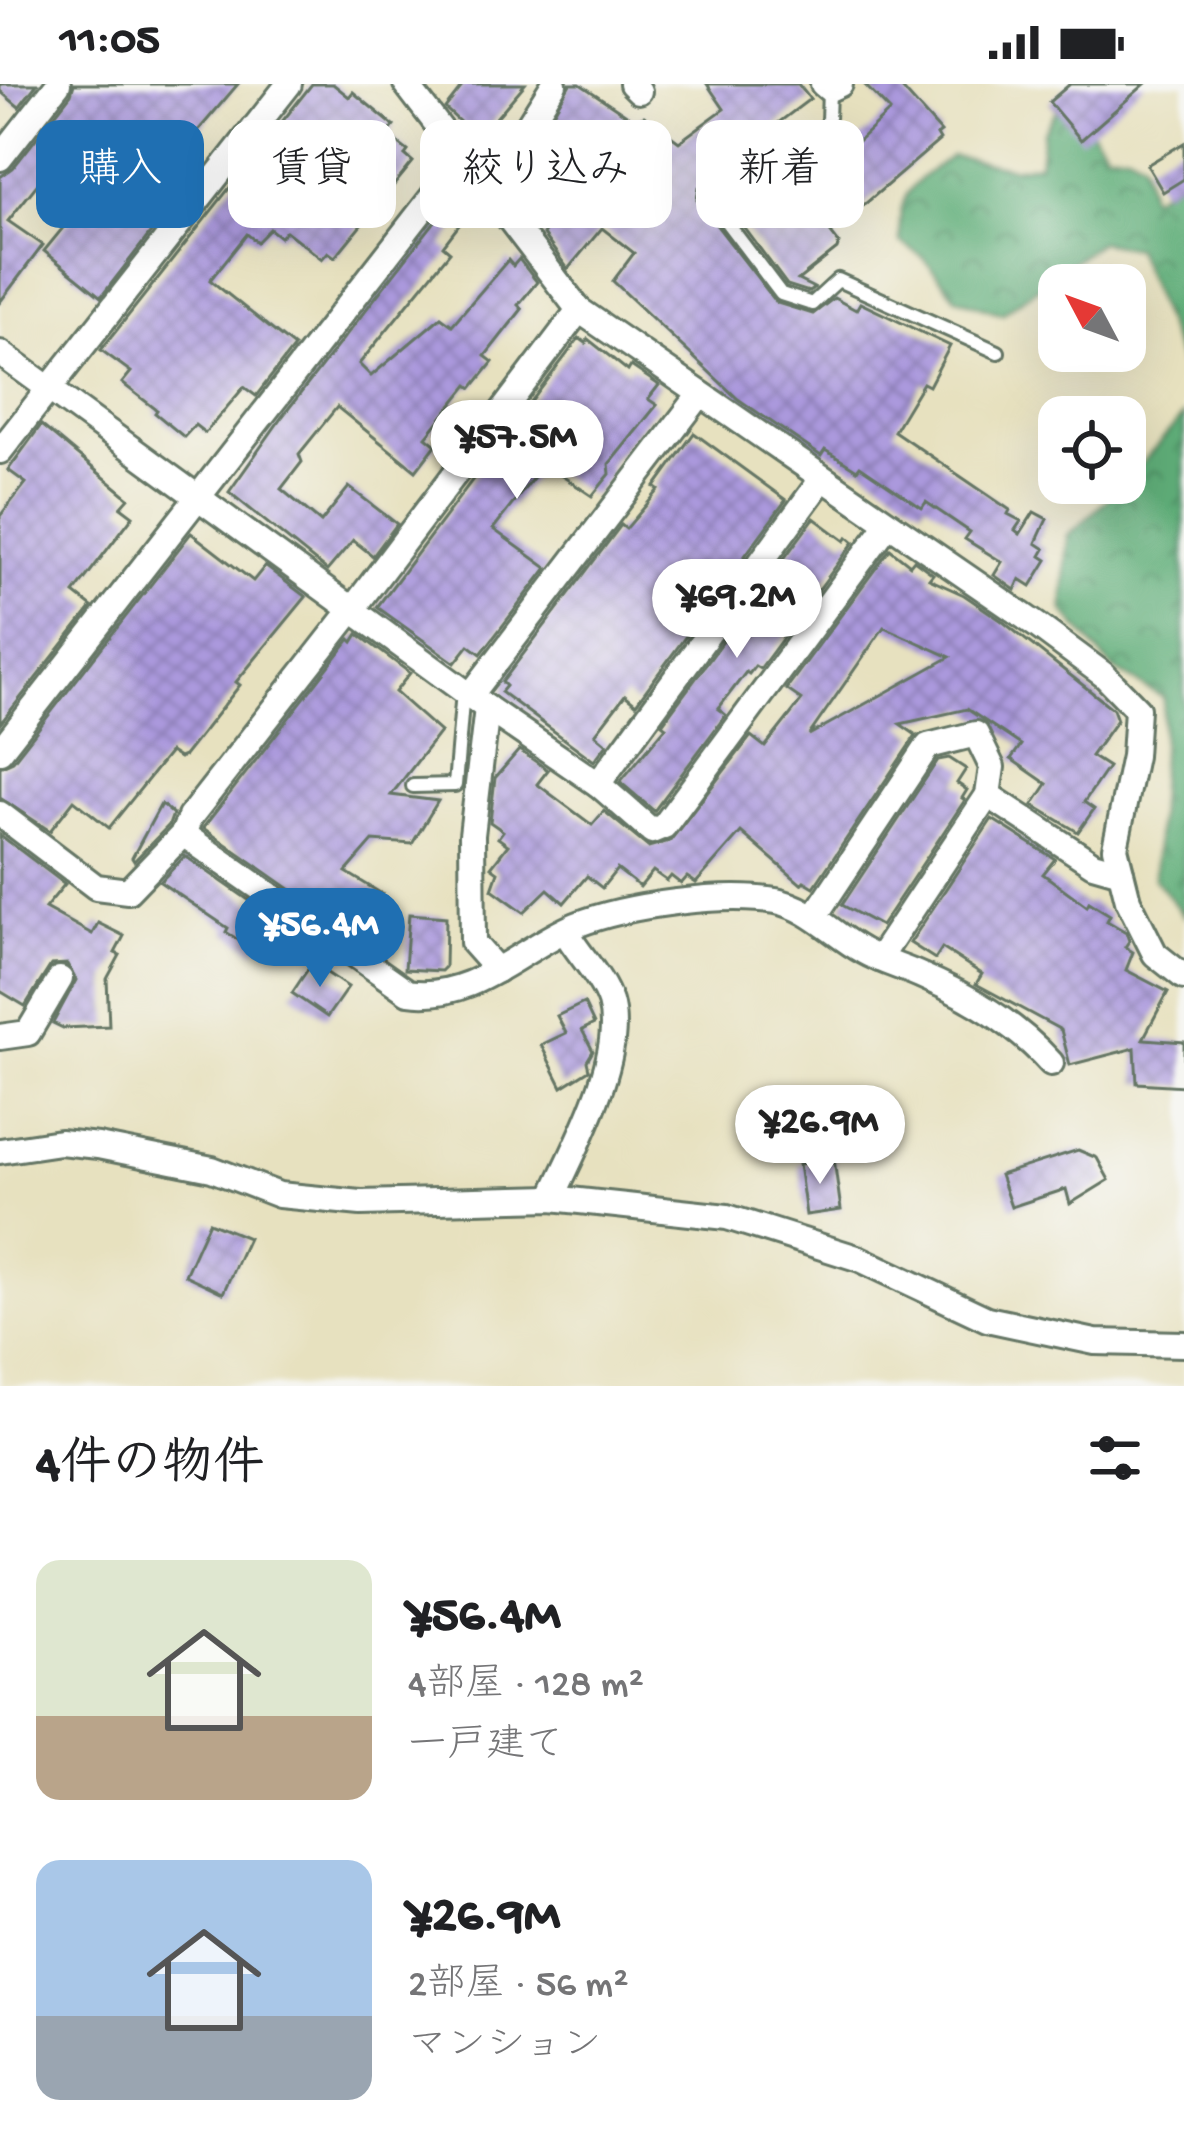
<!DOCTYPE html>
<html lang="ja">
<meta charset="utf-8">
<style>
:root{--surface:#fff;--page:#f6f6f6;--text:#202124;--muted:#757577;--accent:#1f6fb2}
body{margin:0;font-family:"Gochi Hand","Klee One",sans-serif;background:var(--page);color:var(--text);height:100vh;display:flex;flex-direction:column;font-size:45px;white-space:nowrap}
*{box-sizing:border-box;margin:0}
p{font-size:39px;color:var(--muted)}
.icon{flex:none;width:66px;height:66px;fill:none;stroke:currentColor;stroke-width:2;stroke-linecap:round;stroke-linejoin:round}
.map{position:relative;height:1302px;overflow:hidden}
.panel{display:flex;flex-direction:column;background:var(--surface);flex:1}
.panel>*{flex:none}
.top-card{position:absolute;left:36px;top:36px;width:1113px;height:108px;display:flex;gap:24px}
.needle{width:78px;rotate:311deg}
.buttons{position:absolute;left:1038px;top:180px;display:grid;gap:24px}
.buttons a{display:grid;place-items:center;width:108px;height:108px;border-radius:24px;background:var(--surface);box-shadow:0 12px 48px #0002;font-size:60px}
.price{position:absolute;translate:-50% -102px;padding:0 27px;border-radius:42px;background:#fff;color:#222;font-size:39px;line-height:78px;filter:drop-shadow(0 3px 6px #0008)}
.price::after{content:'';position:absolute;left:50%;top:72px;width:36px;height:27px;margin-left:-18px;background:inherit;clip-path:polygon(0 0,100% 0,50% 100%)}
.price.current{background:var(--accent);color:#fff}
ul{padding:0;list-style:none}
li{display:flex;align-items:center;gap:36px;height:300px;padding:0 36px}
li span{display:grid;place-items:center;flex:none;width:336px;height:240px;border-radius:24px;color:#555}
li>.icon{margin-inline-start:auto}
span .icon{width:144px;height:144px;fill:#fffc;stroke-width:1}
li b{font-size:51px}
h2{display:flex;justify-content:space-between;align-items:center;height:144px;padding:0 36px;font-size:51px}
.pill{padding:0 42px;border-radius:24px;background:var(--surface);box-shadow:0 12px 48px #0002;font-size:42px;line-height:108px}
.pill.current{background:var(--accent);color:#fff}
.status{display:flex;justify-content:space-between;align-items:center;height:84px;padding:0 60px;background:var(--surface);direction:ltr}
.status svg{height:33px;fill:currentColor}
.map>svg:first-child{display:block}
.forest{fill:url(#forest-crowns);stroke:#3f7556;stroke-width:3}
.building{fill:url(#building-cross-hatch);fill-rule:evenodd}
.lines{fill:none;stroke-linecap:round;stroke-linejoin:round}
.lane-casing{stroke:#657665;stroke-width:18}
.street-casing{stroke:#657665;stroke-width:30}
.lane{stroke:#fff;stroke-width:12}
.street{stroke:#fff;stroke-width:24}
</style>
<div class="status"><b>11:05</b><svg viewBox="0 0 49 12"><path d="M0 12V9h3v3zM5 12V6h3v6zM10 12V3h3v9zM15 12V0h3v12zM26 1h20v11H26zM47 4h2v5h-2z"/></svg></div>
<div class="map">
<svg width="1184" height="1302" viewBox="0 0 1184 1302">
<defs>
<pattern id="forest-crowns" width="20" height="18" patternUnits="userSpaceOnUse" patternTransform="scale(3)"><rect width="20" height="18" fill="#5fad78"/><path d="M2 6a3 3 0 1 1 6 0M12 15a3 3 0 1 1 6 0" fill="none" stroke="#4e8e63"/></pattern>
<pattern id="building-cross-hatch" width="8" height="8" patternUnits="userSpaceOnUse" patternTransform="scale(3)"><rect width="8" height="8" fill="#ab99dd"/><path d="M0 0l8 8M0 8l8-8" fill="none" stroke="#8b7eb4"/></pattern>
</defs>
<rect width="100%" height="100%" fill="#f6f6f2"/>
<filter id="ink" filterUnits="userSpaceOnUse"><feTurbulence type="fractalNoise" baseFrequency=".00833" numOctaves="2"/><feDisplacementMap in="SourceGraphic" scale="24" xChannelSelector="R" yChannelSelector="G"/><feConvolveMatrix kernelMatrix="1 2 1 2 8 2 1 2 1" color-interpolation-filters="sRGB"/></filter>
<filter id="wash" filterUnits="userSpaceOnUse"><feTurbulence type="fractalNoise" baseFrequency=".004" numOctaves="4" result="noise"/><feDisplacementMap in="SourceGraphic" scale="48" xChannelSelector="R" yChannelSelector="G"/><feGaussianBlur stdDeviation="2.7" result="paint"/><feColorMatrix in="noise" values="0 0 0 0 0 0 0 0 0 0 0 0 0 0 0 0 0 1.4 0 .05"/><feComposite in="paint" operator="in"/></filter>
<g filter="url(#wash)">
<rect width="100%" height="100%" fill="#e7e1bf"/>
<g class="forest">
<path d="M1055 28 1078 29 1107 68H1127L1143 76 1150 113 1184 95V288L1135 164 1099 158 1002 230 957 214 923 173 900 158C897 107 912 99 952 72L1013 84 1039 80 1043 48Z"/>
<path d="M1184 331V832L1154 794 1164 614 1112 584 1063 526 1068 452 1125 399Z"/>
</g>
<g id="blocks">
<g class="building">
<path d="M0 0H37L19 23 0 7Z"/>
<path d="M74 0H238L197 48 201 52 181 82 194 93 101 213 44 167 76 128 39 98 8 137 43 161 0 218V93L13 84 71 10Z"/>
<path d="M312 0H333L349 13 353 8 394 42 387 51 408 67 405 71 413 78 335 173 328 168 322 175 286 147 280 153 270 145 257 158 247 150 210 196 294 263 256 312 244 303 205 349 195 341 184 353 155 329 157 326 122 299 131 288 101 266Z"/>
<path d="M464 0H525L478 55 445 24Z"/>
<path d="M570 0H580L634 36 644 32 679 58 724 25 707 0H798L810 15 770 45 745 72 756 90 750 94 757 104 730 125 709 101 699 103 697 116 777 219 813 230 834 214 856 226 860 219 950 262 929 302 923 299 894 347 1010 426 1008 430 1021 437 1015 446 1020 450 1034 428 1047 435 1036 459 1045 465 1041 472 1047 476 1031 502 1020 495 1015 506 994 491 1002 478 965 455 970 448 926 418 922 424 860 382 857 386 825 366 821 372 738 315 613 197 634 169 602 144 568 185 543 151 557 128 515 94Z"/>
<path d="M864 0H898L941 48 937 51 940 56 831 149 839 159 837 165 798 196 814 204 809 208 787 201 743 142 770 120 786 142 849 93 842 84 848 79 842 72 890 27Z"/>
<path d="M1070 0H1145L1081 56 1049 18Z"/>
<path d="M1184 59V95L1163 108 1147 81Z"/>
<path d="M466 106 476 119 443 162 450 168 359 280 371 292 441 233 452 241 508 176 513 182 519 175 537 198 518 221 522 225 485 272 493 278 472 304 468 301 426 353 436 361 416 387 337 323 299 370 302 378 281 405 321 438 349 403 397 440 373 472 353 456 327 487 229 408 282 333 443 127Z"/>
<path d="M579 254 586 259 588 255 628 287 631 282 659 301 648 315 657 321 609 380 610 390 592 412 544 380 493 445 547 484 481 570 469 561 455 579 377 523Z"/>
<path d="M41 341 129 414 121 423 133 432 74 509 92 523 0 640V432L26 399 8 386Z"/>
<path d="M694 349 786 416 636 620 625 611 595 650 607 660 594 677 501 608 506 602 502 598 621 441 626 445 659 406 655 403Z"/>
<path d="M814 434 845 457 848 453 854 458 760 585 755 582 749 590 746 588 718 625 726 631 654 727 620 698 666 643 662 640Z"/>
<path d="M191 449 253 497 265 482 306 513 236 598 240 601 184 672 179 674 170 668 109 744 74 716 50 747 0 714V683L13 677Z"/>
<path d="M890 465 910 481 914 476 933 490 929 495 964 511 1002 537 1113 625 1117 636 1091 672 1108 683 1084 718 1094 725 1078 748 1033 721 1047 700 1011 675 1021 661 967 625 900 640 916 651 814 803 804 797 801 800 741 748 696 799 687 793 681 800 671 792 667 797 653 787 640 803 617 785 602 804 587 792 564 819 548 805 524 828 492 805 498 788 491 783 508 761 498 754 503 747 490 738 495 694 519 666 548 686 537 700 592 741 604 727 648 763 670 757 751 652 765 663 802 616 786 605ZM884 543 950 573 809 651Z"/>
<path d="M358 550 410 589 395 608 440 648 391 711 438 717 412 760 373 757 346 788 382 810 361 845 294 808 203 744 350 555 353 558Z"/>
<path d="M949 674 966 685 957 699 967 706 962 714 965 716 881 842 842 821 938 676Z"/>
<path d="M161 720 173 730 169 741 134 777 132 774Z"/>
<path d="M992 735 1055 775 1043 790 1087 822 1089 818 1110 831 1107 837 1126 848 1129 857 1125 863 1133 868 1126 886 1168 908 1143 955 1184 958V1002L1137 999 1135 964 1070 981 1061 946 976 900 982 890 942 864 935 875 910 859Z"/>
<path d="M0 751 65 800 45 824 92 850 98 839 124 852 115 869 120 871 107 895 109 942 63 944 53 939 76 896 67 880 51 881 25 922 0 907Z"/>
<path d="M185 772 276 835 255 867 226 848 228 844 160 798Z"/>
<path d="M409 830 446 833 445 883 441 887 405 885Z"/>
<path d="M312 879 348 903 327 933 292 909Z"/>
<path d="M584 919 594 940 582 946 593 967 587 977 589 986 562 1003 541 961 566 949 557 932Z"/>
<path d="M1078 1066 1097 1074 1109 1096 1070 1120 1066 1105 1011 1123 1000 1091Z"/>
<path d="M834 1075 841 1126 806 1131 799 1080Z"/>
<path d="M209 1138 248 1154 223 1209 185 1191Z"/>
</g>
</g>
</g>
<g filter="url(#ink)">
<use href="#blocks" fill-opacity="0" stroke="#657665" stroke-width="3"/>
<g class="lines">
<defs>
<g id="lane">
<path d="M706 111 781 210 812 220 838 196 998 268"/>
<path d="M730 139 815 71 828 37 829 5"/>
<path d="M413 702 455 701 463 607"/>
</g>
<g id="street">
<path d="M406 0 579 226 1038 542 1104 591 1137 625 1134 672 1115 764 1128 816 1155 870 1184 893"/>
<path d="M632 0 639 7"/>
<path d="M823 0 829 5 840 0"/>
<path d="M0 74 58 0"/>
<path d="M488 105 554 0"/>
<path d="M0 269 487 624 598 700 822 395"/>
<path d="M0 367 289 0"/>
<path d="M470 612 699 312"/>
<path d="M487 624 472 751 473 859 497 886"/>
<path d="M0 667 462 75"/>
<path d="M598 700 652 747 664 742 888 440"/>
<path d="M0 730 96 803 128 807 183 750 190 733 352 526 579 226"/>
<path d="M183 750 408 908C472 918 521 864 576 841 626 821 723 808 776 817 811 824 833 851 863 867 882 878 903 883 922 892 969 912 1017 941 1051 979"/>
<path d="M814 833 928 662 976 650 992 683 988 711 1093 780 1121 788"/>
<path d="M879 875 988 711"/>
<path d="M0 953 28 949 60 895"/>
<path d="M0 1067 60 1058 98 1062 212 1085 279 1111 361 1119 552 1114 727 1133 860 1175 987 1235 1095 1258 1184 1260"/>
<path d="M552 1114C574 1065 626 972 610 918 602 893 578 870 565 847"/>
</g>
</defs>
<use href="#lane" class="lane-casing"/>
<use href="#street" class="street-casing"/>
<use href="#lane" class="lane"/>
<use href="#street" class="street"/>
</g>
</g>
</svg>
<div class="buttons">
<a><svg class="needle" viewBox="-14 -14 28 28"><path d="M0-13l5 13h-10z" fill="#e53935"/><path d="M0 13l5-13h-10z" fill="#757577"/></svg></a>
<a><svg class="icon" aria-label="locate" viewBox="0 0 24 24"><circle cx="12" cy="12" r="6"/><path d="M12 2v4M12 18v4M2 12h4M18 12h4"/></svg></a>
</div>
<b class="price" style="left:517px;top:418px">¥57.5M</b>
<b class="price" style="left:737px;top:577px">¥69.2M</b>
<b class="price current" style="left:320px;top:906px">¥56.4M</b>
<b class="price" style="left:820px;top:1103px">¥26.9M</b>
<div class="top-card">
<a class="pill current">購入</a>
<a class="pill">賃貸</a>
<a class="pill">絞り込み</a>
<a class="pill">新着</a>
</div>
</div>
<section class="panel">
<h2>4件の物件<svg class="icon" aria-label="filters" viewBox="0 0 24 24"><path d="M4 7h16M4 17h16"/><circle cx="9" cy="7" r="2"/><circle cx="15" cy="17" r="2"/></svg></h2>
<ul>
<li><span style="background:linear-gradient(#dfe7d0 65%,#b9a48a 0)"><svg class="icon" aria-label="home" viewBox="0 0 24 24"><path d="M3 11l9-7 9 7M6 9v11h12V9"/></svg></span><div><b>¥56.4M</b><p>4部屋 · 128 m²</p><p>一戸建て</p></div></li>
<li><span style="background:linear-gradient(#a9c7e8 65%,#9aa5b1 0)"><svg class="icon" aria-label="home" viewBox="0 0 24 24"><path d="M3 11l9-7 9 7M6 9v11h12V9"/></svg></span><div><b>¥26.9M</b><p>2部屋 · 56 m²</p><p>マンション</p></div></li>
</ul>
</section>
